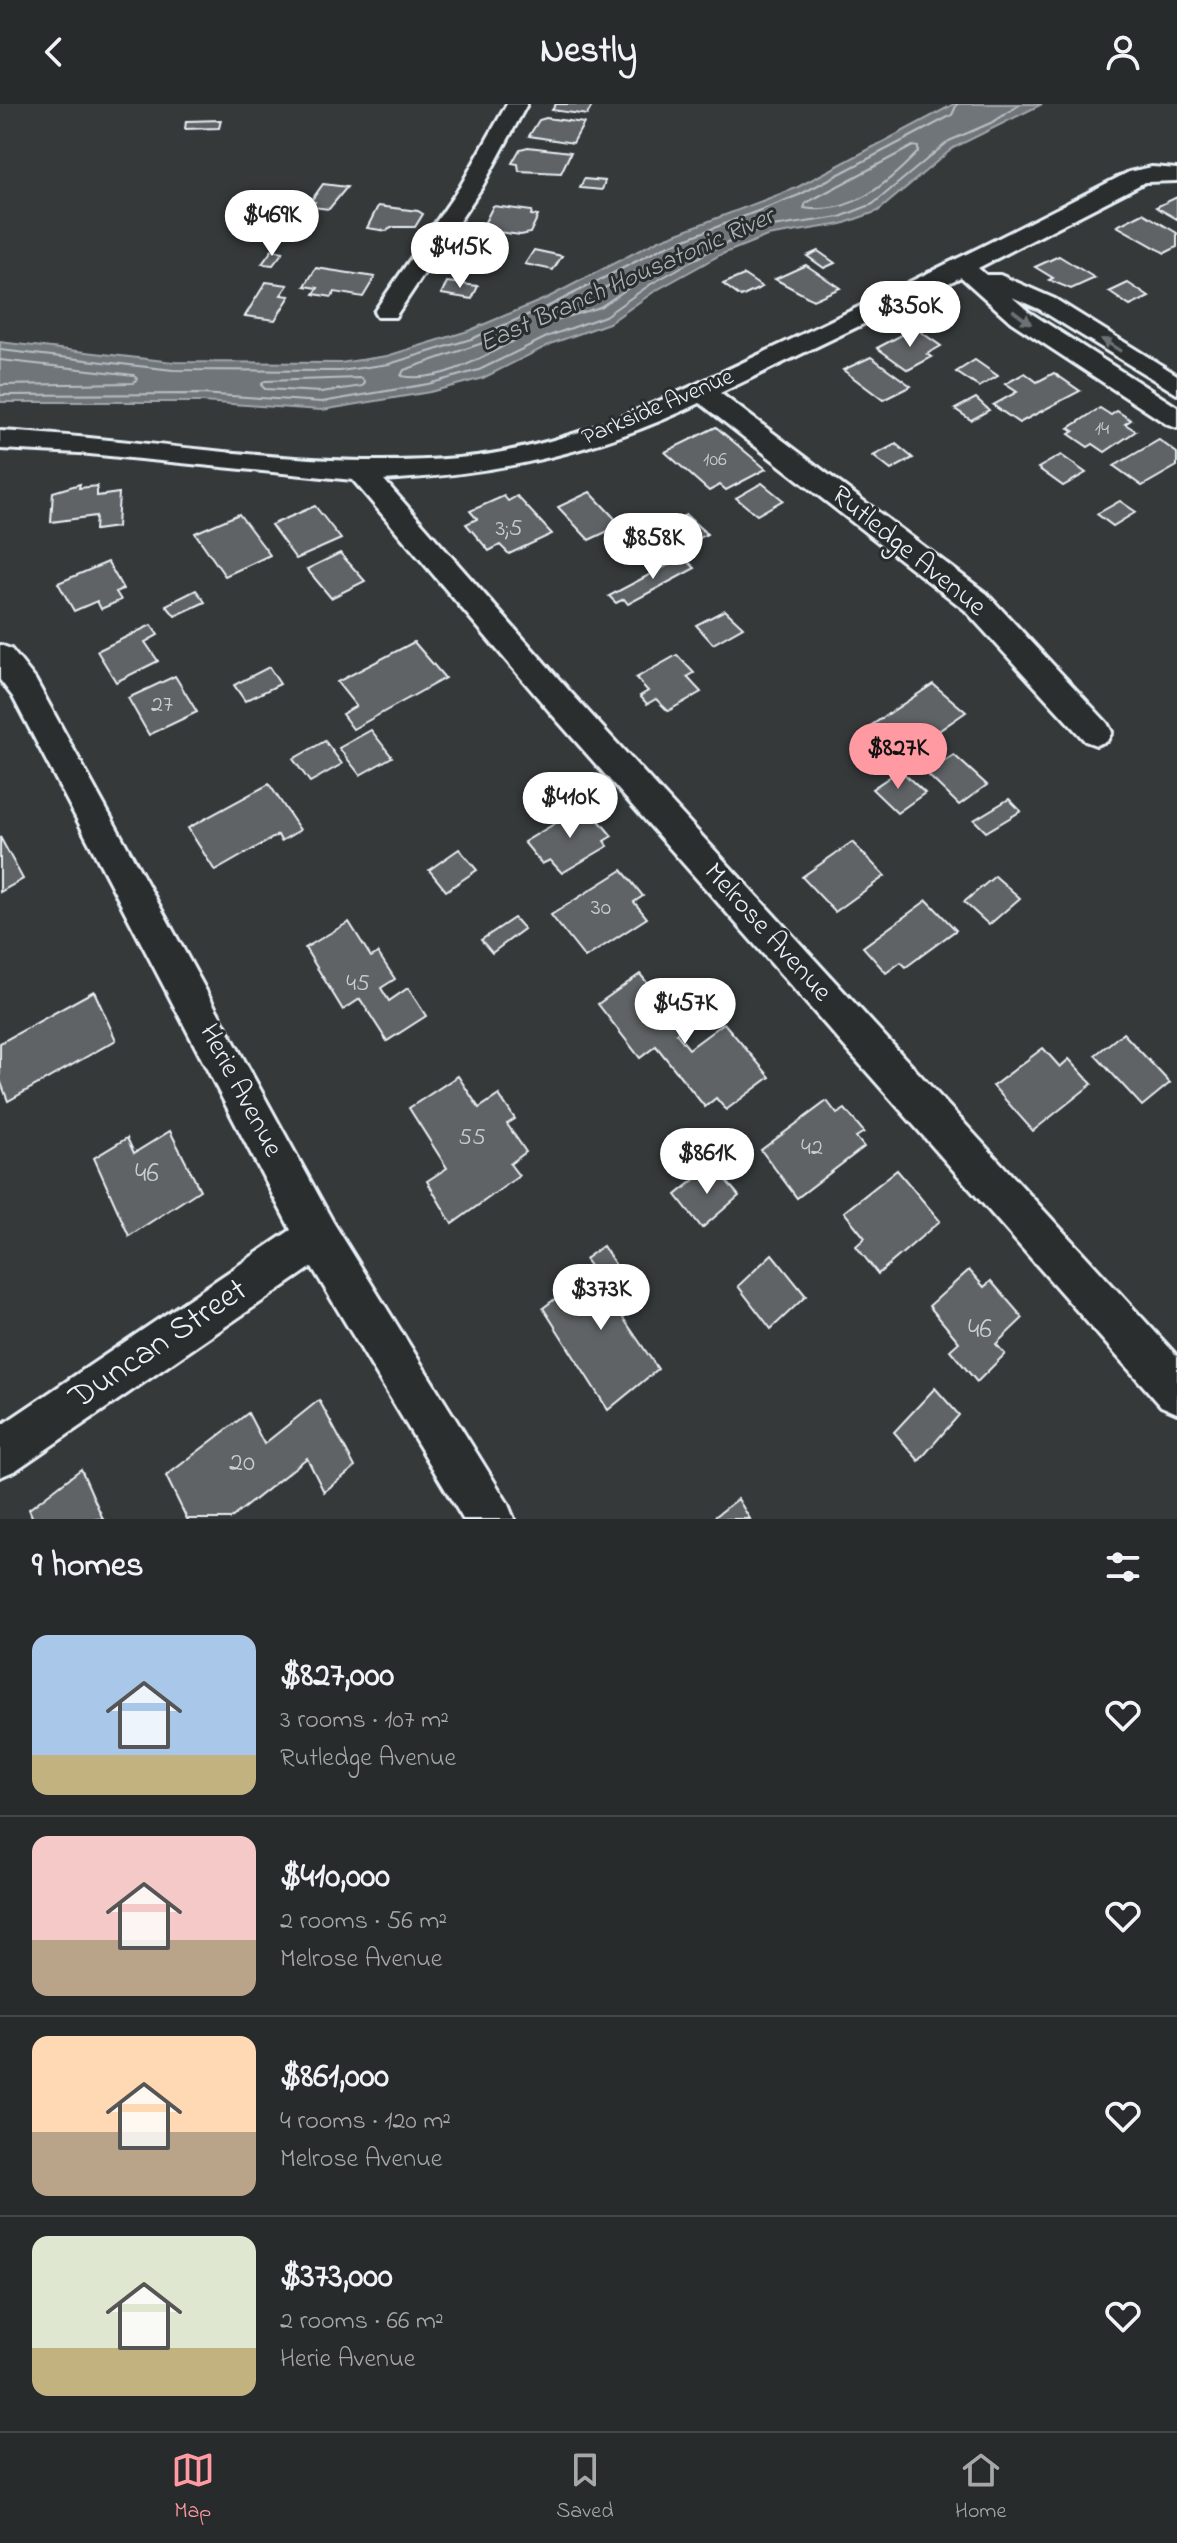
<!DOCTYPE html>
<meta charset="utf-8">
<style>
:root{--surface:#282b2c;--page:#303334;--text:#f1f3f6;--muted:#a5a7a9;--line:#444748;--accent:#ff9aa2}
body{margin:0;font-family:"Indie Flower",sans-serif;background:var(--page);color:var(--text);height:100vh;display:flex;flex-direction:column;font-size:30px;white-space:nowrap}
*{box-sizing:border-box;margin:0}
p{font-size:26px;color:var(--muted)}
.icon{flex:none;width:44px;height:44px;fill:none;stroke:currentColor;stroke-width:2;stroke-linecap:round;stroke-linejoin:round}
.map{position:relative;height:1415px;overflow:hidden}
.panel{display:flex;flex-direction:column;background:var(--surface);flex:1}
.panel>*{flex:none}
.price{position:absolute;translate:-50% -68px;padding:0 18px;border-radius:28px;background:#fff;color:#222;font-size:26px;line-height:52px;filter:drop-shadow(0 2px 4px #0008)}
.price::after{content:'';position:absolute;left:50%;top:48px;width:24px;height:18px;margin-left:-12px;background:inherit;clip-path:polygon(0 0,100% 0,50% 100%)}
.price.current{background:var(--accent);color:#111}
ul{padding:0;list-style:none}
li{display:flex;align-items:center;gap:24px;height:200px;padding:0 32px}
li+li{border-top:2px solid var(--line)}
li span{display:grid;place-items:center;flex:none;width:224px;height:160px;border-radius:16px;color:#555}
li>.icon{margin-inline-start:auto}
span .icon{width:96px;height:96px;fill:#fffc;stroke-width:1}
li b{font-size:34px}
h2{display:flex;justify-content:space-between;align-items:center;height:96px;padding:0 32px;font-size:34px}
header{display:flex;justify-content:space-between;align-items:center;height:104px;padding:0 32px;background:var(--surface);font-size:36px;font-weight:800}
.tab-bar{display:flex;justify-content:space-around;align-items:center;height:112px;border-top:2px solid var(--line);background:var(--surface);font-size:22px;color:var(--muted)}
.tab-bar a{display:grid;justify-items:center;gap:4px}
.tab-bar .current{color:var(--accent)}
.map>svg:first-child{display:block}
.water{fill:#707579;stroke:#a0a7ac;stroke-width:2}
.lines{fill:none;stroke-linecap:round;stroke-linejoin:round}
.shore{stroke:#b8bfc5;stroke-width:2}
.building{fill:#5f6365;stroke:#e8f1f8;stroke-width:2}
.street-casing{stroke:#e8f1f8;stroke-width:6}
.street{fill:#2a2d2e;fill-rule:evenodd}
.oneway{fill:#6c7275}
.labels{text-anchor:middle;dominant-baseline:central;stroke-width:6;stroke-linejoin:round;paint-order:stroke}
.far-number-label{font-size:20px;fill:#c6ced3}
.far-street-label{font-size:24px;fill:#e8f1f8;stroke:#2a2d2e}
.number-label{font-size:24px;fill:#c6ced3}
.far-water-label{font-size:26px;font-style:italic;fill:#acb3b8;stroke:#2a2d2e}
.street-label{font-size:28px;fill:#e8f1f8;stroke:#2a2d2e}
.near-number-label{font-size:28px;fill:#c6ced3}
.near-street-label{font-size:34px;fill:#e8f1f8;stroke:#2a2d2e}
</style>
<header><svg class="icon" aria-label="back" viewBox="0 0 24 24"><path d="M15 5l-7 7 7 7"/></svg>Nestly<svg class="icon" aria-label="person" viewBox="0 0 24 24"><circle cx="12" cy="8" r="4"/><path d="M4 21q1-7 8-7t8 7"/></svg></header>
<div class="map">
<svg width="1177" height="1415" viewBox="0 0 1177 1415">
<rect width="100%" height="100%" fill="#35393a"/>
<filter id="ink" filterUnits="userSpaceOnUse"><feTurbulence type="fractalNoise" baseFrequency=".0125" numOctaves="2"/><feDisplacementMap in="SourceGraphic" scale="16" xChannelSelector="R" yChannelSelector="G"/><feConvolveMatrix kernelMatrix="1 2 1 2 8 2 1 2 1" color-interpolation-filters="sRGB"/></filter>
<g filter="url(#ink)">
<path class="water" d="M954 0H1042L953 44 878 107 842 120 767 132 720 151 655 187 609 219 553 239 483 274 430 288 322 306 201 298H0V238L173 258 340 259 387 252 468 227 547 194 659 136 796 84Z"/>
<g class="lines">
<g class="shore">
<path d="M913 42 918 43V48C887 80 851 112 804 104L806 99Z"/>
<path d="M651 160 655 162 654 167 600 203 549 218 550 212Z"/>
<path d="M509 230 514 232 513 237C480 255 439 279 401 272L404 266Z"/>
<path d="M0 246 173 266 340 267 389 260 471 235 551 201 662 144 799 91 952 11 957 0"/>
<path d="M0 256 134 271 137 275 133 279 0 281"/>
<path d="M361 274 365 278 363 282 321 288 265 285 261 281 265 277Z"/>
<path d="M0 291 201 290 322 298 428 280 479 266 549 232 605 212 651 180 717 143 765 124 840 113 873 100 949 37 993 18 1021 0"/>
</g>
</g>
<g class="building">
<path d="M556 0H593L587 11 552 6Z"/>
<path d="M546 14 584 19 573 39 529 32 539 16Z"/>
<path d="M221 16 219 24 185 25 186 17Z"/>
<path d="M528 43 571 48 561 69 519 67 518 60 512 59 520 45Z"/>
<path d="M584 75 605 77 602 86 580 84Z"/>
<path d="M323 80 347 83 329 105 312 103 315 98 311 97Z"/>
<path d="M1177 93V115L1156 103Z"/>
<path d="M378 102 418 107 423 110 415 123H391L387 127 367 124Z"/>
<path d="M493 102 532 107 531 111 538 112 530 129 521 131 481 126Z"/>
<path d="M1143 109 1177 129V143L1165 149 1117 122Z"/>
<path d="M272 146 283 148 273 161 262 160Z"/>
<path d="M534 146 562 152 553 166 525 160Z"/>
<path d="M818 147 835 159 824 164 807 152Z"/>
<path d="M1059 152 1095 174 1071 185 1049 176 1053 174 1035 163Z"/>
<path d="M806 161 840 184 813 196 775 175Z"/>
<path d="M316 164 375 173 363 193 335 188 332 193 314 190 318 184 305 182Z"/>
<path d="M744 171 762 183 741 193 723 180Z"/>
<path d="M266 178 288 181 281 191 290 192 275 216 245 212Z"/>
<path d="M447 178 478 182 472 195 441 190Z"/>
<path d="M1128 179 1149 193 1130 202 1109 188Z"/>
<path d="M915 224 941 242 927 250 932 253 908 266 877 244Z"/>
<path d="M871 253 911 282 883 296 843 266Z"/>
<path d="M975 256 998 272 979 283 956 268Z"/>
<path d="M1025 269 1037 278 1054 269 1080 287 1019 319 993 301 1017 288 1005 280Z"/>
<path d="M976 294 989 306 971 316 955 305Z"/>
<path d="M1100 304 1111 311 1117 307 1131 316 1125 320 1136 327 1105 348 1093 340 1088 343 1069 330 1074 327 1069 324Z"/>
<path d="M716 323 766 365 726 386 720 381 709 387 665 348Z"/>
<path d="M1159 336 1177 349V362L1142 382 1114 362Z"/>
<path d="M896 340 913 354 891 366 873 352Z"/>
<path d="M1061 351 1086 369 1063 382 1038 364Z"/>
<path d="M762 379 783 396 757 411 736 394Z"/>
<path d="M80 380 79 384 97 382V392L119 389 117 423 95 426 96 412 51 418 53 388Z"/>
<path d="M590 388 621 421 589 436 558 403Z"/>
<path d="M504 392 508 397 517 392 552 430 509 450 500 441 489 447 466 420 477 415 470 407Z"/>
<path d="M1120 397 1136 408 1113 422 1097 410Z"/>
<path d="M315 402 341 435 296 455 271 421Z"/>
<path d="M239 410 270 451 225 472 195 429Z"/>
<path d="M686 411 707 430 671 449 650 429Z"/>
<path d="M340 449 365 477 331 494 307 465Z"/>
<path d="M683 453 695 464 628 500 624 495 616 499 609 492Z"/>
<path d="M108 458 123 485 116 488 121 496 101 505 97 497 74 507 58 479Z"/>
<path d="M196 486 205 498 175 512 166 501Z"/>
<path d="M725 506 743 523 713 540 696 521Z"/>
<path d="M151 521 158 531 145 538 158 557 116 578 97 547Z"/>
<path d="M414 538 445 574 353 625 342 610 356 602 337 578Z"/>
<path d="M677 551 694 569 687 573 701 588 668 607 656 595 647 600 640 592 648 587 636 574Z"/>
<path d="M269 563 280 580 245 597 234 581Z"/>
<path d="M175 572 197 608 149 631 128 594Z"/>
<path d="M933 580 966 608 904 651 872 621Z"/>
<path d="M371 626 392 653 360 671 339 644Z"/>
<path d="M325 637 342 660 310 678 293 655Z"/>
<path d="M954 651 987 681 959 701 926 669Z"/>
<path d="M900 666 925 689 897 709 872 685Z"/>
<path d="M269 680 300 726 281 737 278 731 215 767 188 724Z"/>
<path d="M1009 695 1021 707 986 728 974 716Z"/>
<path d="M586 701 612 732 604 737 608 742 562 769 550 756 542 760 524 738Z"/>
<path d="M0 733 23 775 0 788Z"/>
<path d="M852 738 885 772 835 808 802 773Z"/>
<path d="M459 745 477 766 446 787 429 766Z"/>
<path d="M622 766 643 792 634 798 647 814 585 854 551 811Z"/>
<path d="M995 772 1020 794 989 821 964 798Z"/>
<path d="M927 796 956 826 906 863 901 858 886 869 863 843Z"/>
<path d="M514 814 524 825 492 849 481 836Z"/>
<path d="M349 818 371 853 378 849 395 875 381 884 389 897 408 884 426 912 387 937 360 895 343 906 305 844Z"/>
<path d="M640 870 684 924 676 929 689 945 724 919 770 973 726 1006 716 994 705 1003 656 942 640 954 598 900Z"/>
<path d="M94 887 116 936 8 997 0 976V939Z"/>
<path d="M1123 929 1170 979 1142 1002 1095 951Z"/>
<path d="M1043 944 1060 963 1069 955 1092 980 1033 1027 993 982Z"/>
<path d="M458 972 479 1004 499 991 515 1015 507 1020 526 1048 510 1060 519 1072 452 1120 427 1077 447 1064 409 1004Z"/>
<path d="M827 997 837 1010 845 1005 864 1028 856 1033 864 1043 797 1094 761 1046Z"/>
<path d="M170 1027 200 1086 129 1132 94 1054 127 1034 134 1049Z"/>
<path d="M713 1061 739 1092 702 1124 676 1091Z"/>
<path d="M897 1066 940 1117 878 1170 856 1142 865 1134 844 1108Z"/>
<path d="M603 1142 627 1178 608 1192 658 1265 608 1306 543 1204 593 1166 585 1155Z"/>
<path d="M772 1150 806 1192 771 1225 738 1182Z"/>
<path d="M969 1166 984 1183 991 1177 1023 1214 996 1240 1005 1250 977 1278 950 1246 959 1238 929 1202Z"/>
<path d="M935 1284 959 1311 919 1357 894 1328Z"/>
<path d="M319 1296 355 1363 324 1388 307 1354 230 1415H187L166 1372 248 1309 264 1340Z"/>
<path d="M81 1365 103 1415H33L29 1405Z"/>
<path d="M738 1395 750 1415H712Z"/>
</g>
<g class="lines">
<defs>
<g id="street">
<path d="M507 0H527L482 83 395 213H377L374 208 460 83Z"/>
<path d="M1152 63 1177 65V77L1145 78 978 164 986 171H1000L1055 195 1177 271V290L1039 205 1012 193 1029 208 1177 303V324L1168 321 1011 218 961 173 720 289 987 490 1107 619 1112 628 1107 637 1096 641 1085 637 965 506 700 299C596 349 498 370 384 376L572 590 1177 1252V1309L1161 1302 550 608 353 376 79 349 0 345V327C152 335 306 367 458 354 575 344 678 288 782 240 899 184 1014 127 1129 68Z"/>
<path d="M0 541 11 545 35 575 333 1118 507 1398 514 1415H463L312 1163 16 1366 0 1373V1322L291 1126 13 593 0 576Z"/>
</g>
</defs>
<use href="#street" class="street-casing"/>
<use href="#street" class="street"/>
</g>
<defs><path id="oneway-solid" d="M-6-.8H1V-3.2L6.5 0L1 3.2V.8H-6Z" transform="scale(2)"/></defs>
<g class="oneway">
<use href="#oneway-solid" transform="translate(1022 213) rotate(37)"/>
<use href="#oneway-solid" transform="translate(1111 241) rotate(-148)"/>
</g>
</g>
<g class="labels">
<g class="far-number-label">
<text x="1102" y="325">14</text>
<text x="715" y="356">106</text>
</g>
<g class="far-street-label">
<text transform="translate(658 304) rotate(-23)">Parkside Avenue</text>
</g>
<g class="number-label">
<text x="509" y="425">3;5</text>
<text x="162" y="601">27</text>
<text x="601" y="804">30</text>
<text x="358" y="880">45</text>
<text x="472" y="1034">55</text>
<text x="812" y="1044">42</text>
</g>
<g class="far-water-label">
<text transform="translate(627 177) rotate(-24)">East Branch Housatonic River</text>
</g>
<g class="street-label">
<text transform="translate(908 448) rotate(39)">Rutledge Avenue</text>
<text transform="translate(767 829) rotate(48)">Melrose Avenue</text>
<text transform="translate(240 987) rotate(62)">Herie Avenue</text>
</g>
<g class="near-number-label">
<text x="147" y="1070">46</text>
<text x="980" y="1226">46</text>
<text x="242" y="1359">20</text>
</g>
<g class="near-street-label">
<text transform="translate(159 1241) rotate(-34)">Duncan Street</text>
</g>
</g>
</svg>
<b class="price" style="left:272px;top:154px">$469K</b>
<b class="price" style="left:460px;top:186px">$415K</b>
<b class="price" style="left:910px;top:245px">$350K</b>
<b class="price" style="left:653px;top:477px">$858K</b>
<b class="price current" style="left:898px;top:687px">$827K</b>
<b class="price" style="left:570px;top:736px">$410K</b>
<b class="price" style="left:685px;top:942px">$457K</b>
<b class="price" style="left:707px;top:1092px">$861K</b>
<b class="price" style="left:601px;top:1228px">$373K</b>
</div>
<section class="panel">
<h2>9 homes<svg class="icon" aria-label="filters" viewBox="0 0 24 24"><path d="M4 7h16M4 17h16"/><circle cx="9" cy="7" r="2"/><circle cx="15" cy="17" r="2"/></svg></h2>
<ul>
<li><span style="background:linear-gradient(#a9c7e8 75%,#c2b280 0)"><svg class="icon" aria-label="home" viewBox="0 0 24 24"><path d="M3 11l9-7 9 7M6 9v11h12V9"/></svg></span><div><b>$827,000</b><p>3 rooms · 107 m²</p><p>Rutledge Avenue</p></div><svg class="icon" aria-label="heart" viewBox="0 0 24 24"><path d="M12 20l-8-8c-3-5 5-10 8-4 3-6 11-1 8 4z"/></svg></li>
<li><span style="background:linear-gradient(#f6c9c9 65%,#b9a48a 0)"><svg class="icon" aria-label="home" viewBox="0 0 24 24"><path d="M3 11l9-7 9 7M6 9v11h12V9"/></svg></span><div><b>$410,000</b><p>2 rooms · 56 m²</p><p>Melrose Avenue</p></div><svg class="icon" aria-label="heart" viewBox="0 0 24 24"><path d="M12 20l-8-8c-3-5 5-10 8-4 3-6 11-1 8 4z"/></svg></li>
<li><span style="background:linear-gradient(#ffd9b3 60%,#b9a48a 0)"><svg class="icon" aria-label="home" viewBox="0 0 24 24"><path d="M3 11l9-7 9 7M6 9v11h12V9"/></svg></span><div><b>$861,000</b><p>4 rooms · 120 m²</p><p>Melrose Avenue</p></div><svg class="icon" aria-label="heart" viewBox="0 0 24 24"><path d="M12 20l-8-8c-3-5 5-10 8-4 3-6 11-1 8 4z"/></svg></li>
<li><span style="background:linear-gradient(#dfe7d0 70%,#c2b280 0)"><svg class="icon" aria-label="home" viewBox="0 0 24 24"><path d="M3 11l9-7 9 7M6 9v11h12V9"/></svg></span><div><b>$373,000</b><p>2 rooms · 66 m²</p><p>Herie Avenue</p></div><svg class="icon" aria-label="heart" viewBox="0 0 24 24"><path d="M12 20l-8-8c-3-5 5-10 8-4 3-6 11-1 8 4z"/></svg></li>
</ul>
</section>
<nav class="tab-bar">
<a class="current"><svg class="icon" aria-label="map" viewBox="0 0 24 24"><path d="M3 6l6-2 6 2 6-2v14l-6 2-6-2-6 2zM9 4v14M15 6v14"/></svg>Map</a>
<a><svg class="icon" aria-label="saved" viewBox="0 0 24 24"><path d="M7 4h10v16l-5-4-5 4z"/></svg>Saved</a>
<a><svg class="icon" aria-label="home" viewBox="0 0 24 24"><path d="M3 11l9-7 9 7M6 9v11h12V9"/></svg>Home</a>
</nav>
